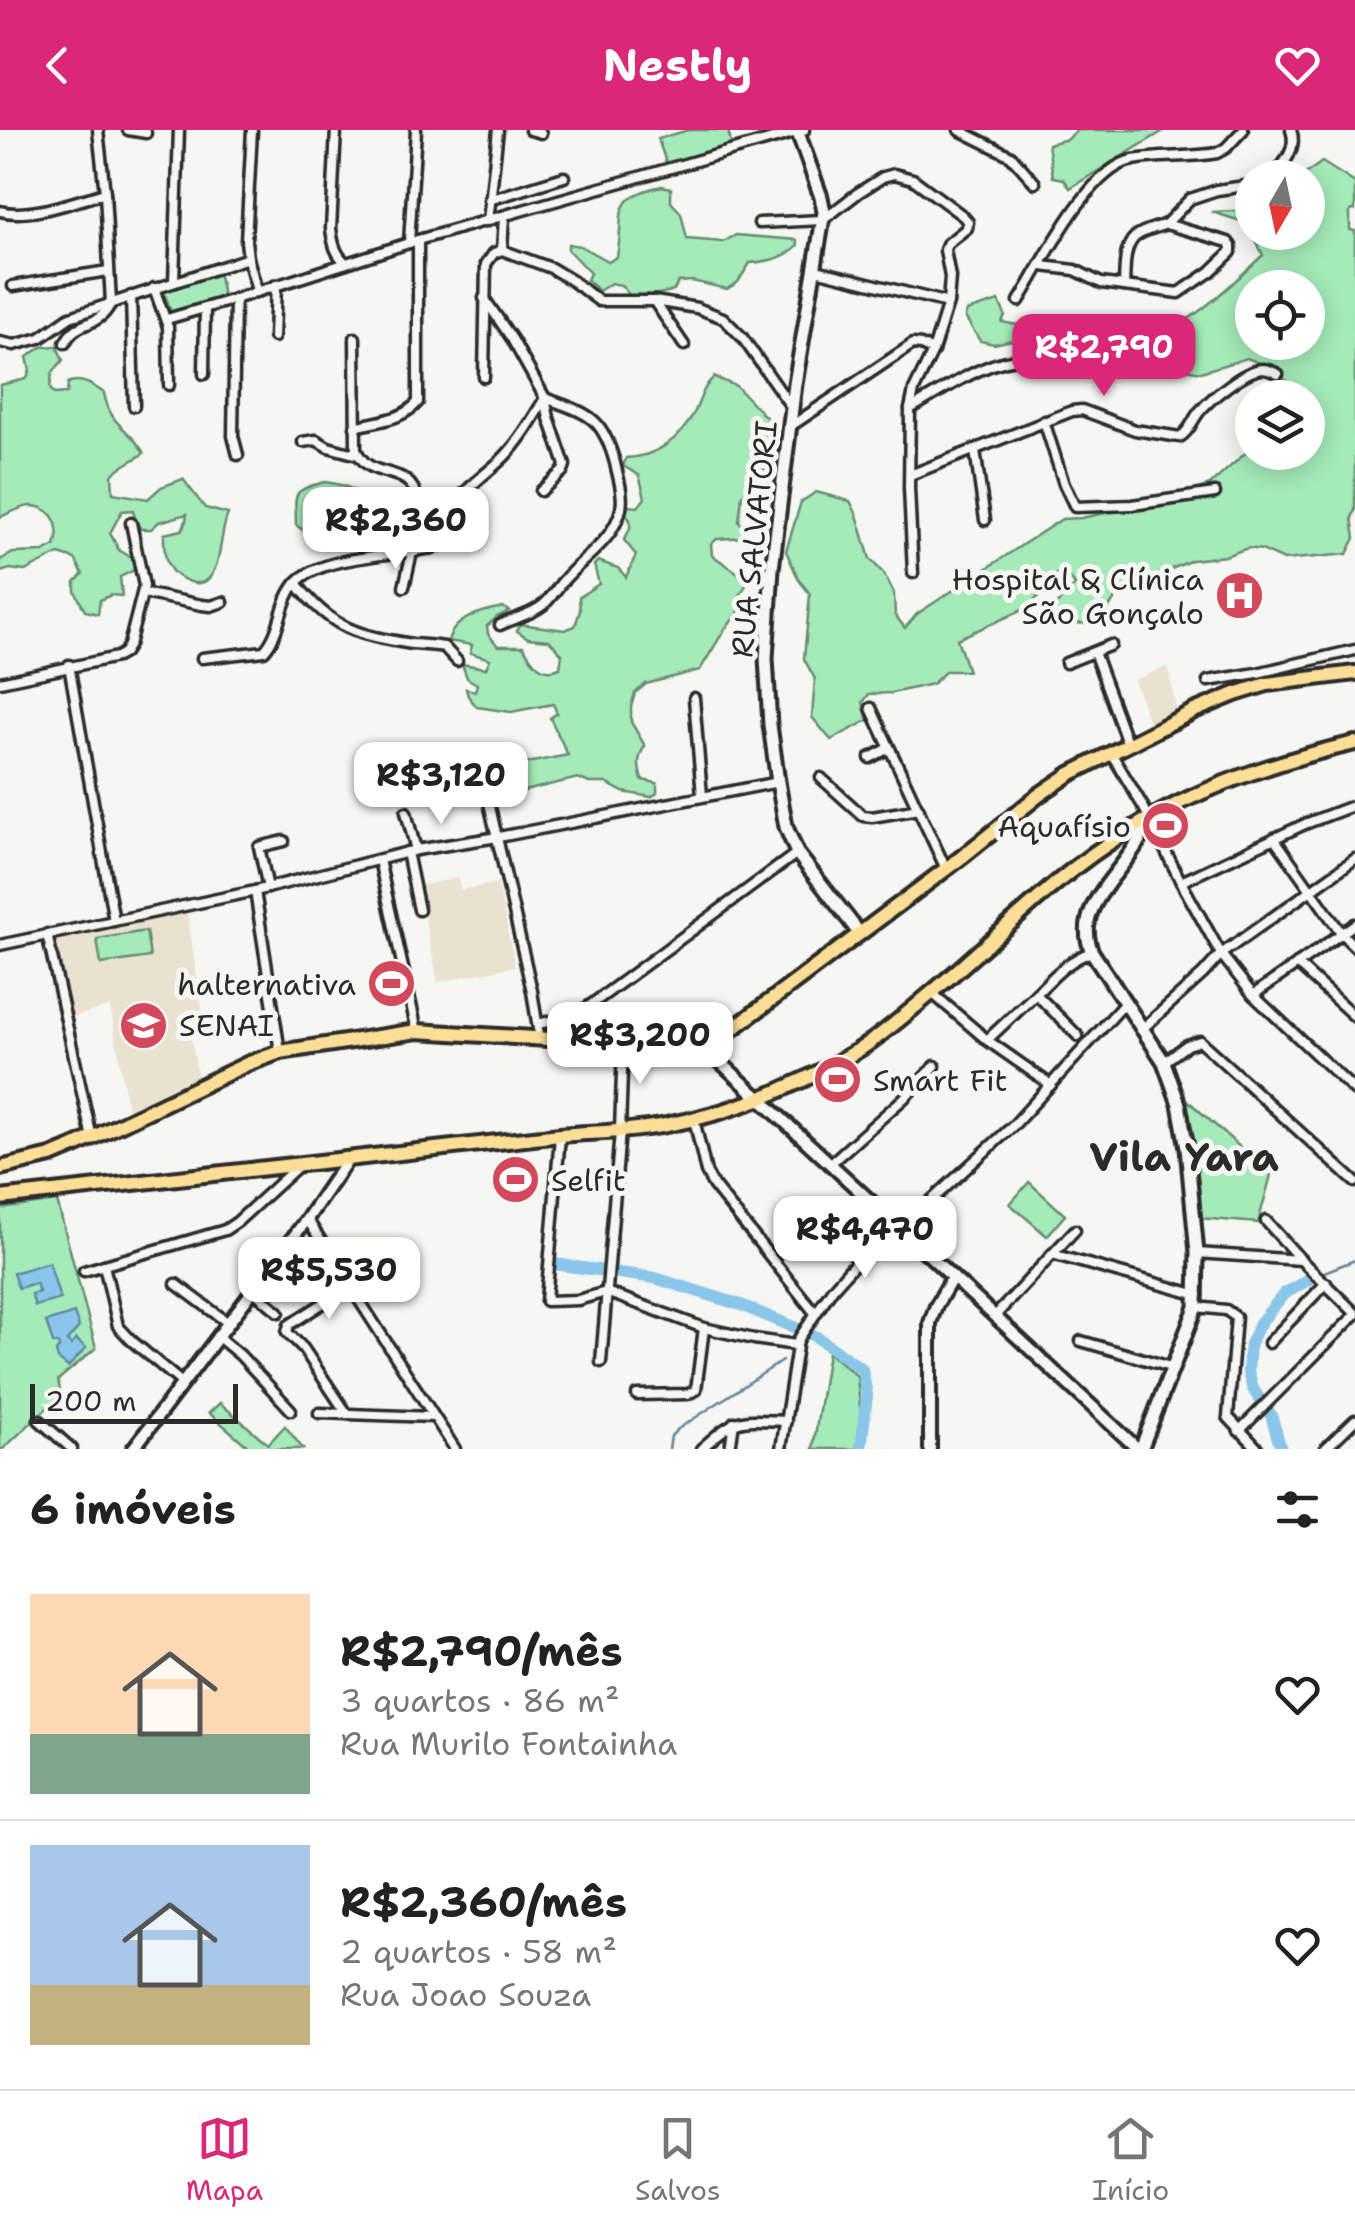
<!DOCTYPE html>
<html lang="pt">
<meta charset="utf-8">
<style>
:root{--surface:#fff;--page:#f2f2f2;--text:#222;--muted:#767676;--line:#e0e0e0;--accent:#db2777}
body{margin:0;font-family:"Shantell Sans",sans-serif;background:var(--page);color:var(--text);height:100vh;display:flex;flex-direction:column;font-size:38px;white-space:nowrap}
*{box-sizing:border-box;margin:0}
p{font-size:32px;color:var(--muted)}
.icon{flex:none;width:55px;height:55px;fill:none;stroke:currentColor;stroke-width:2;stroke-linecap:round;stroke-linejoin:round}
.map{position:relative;height:1319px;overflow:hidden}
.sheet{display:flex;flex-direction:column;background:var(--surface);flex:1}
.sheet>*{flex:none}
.needle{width:65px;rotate:189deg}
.tools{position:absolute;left:1235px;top:30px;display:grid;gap:20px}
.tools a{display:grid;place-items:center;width:90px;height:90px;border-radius:50%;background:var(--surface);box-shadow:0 5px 25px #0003;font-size:50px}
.scale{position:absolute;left:30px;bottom:25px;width:208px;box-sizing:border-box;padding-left:10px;border:5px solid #2b2b2b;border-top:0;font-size:28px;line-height:35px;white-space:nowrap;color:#2b2b2b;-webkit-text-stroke:8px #f6f6f2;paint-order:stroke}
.price{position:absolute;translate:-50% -85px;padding:0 22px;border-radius:20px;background:#fff;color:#222;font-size:32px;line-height:65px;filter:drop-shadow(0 2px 5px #0008)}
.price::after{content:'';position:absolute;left:50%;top:60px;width:30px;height:22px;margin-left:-15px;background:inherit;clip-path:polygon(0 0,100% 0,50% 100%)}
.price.current{background:var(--accent);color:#fff}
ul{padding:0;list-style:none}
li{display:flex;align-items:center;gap:30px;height:250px;padding:0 30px}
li+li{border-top:2px solid var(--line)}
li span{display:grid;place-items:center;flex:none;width:280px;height:200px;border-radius:0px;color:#555}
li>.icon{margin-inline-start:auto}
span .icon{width:120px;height:120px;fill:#fffc;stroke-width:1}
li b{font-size:42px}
h2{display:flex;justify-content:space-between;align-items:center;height:120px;padding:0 30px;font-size:42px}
header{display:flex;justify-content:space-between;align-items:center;height:130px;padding:0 30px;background:var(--accent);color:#fff;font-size:45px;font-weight:700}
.tab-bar{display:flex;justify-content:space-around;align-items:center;height:140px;border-top:2px solid var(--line);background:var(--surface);font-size:28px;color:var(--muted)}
.tab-bar a{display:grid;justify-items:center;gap:5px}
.tab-bar .current{color:var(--accent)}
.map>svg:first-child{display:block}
.built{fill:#eae2d1}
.green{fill:#a4ebb9;stroke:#688b72;stroke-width:2.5;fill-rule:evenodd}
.water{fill:#8ac5ea;stroke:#64879e;stroke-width:2.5}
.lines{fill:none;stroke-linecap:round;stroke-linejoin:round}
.stream{stroke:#64879e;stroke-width:2.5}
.river{stroke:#8ac5ea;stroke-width:12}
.minor-casing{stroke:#2b2b2b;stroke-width:15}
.tertiary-casing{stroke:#2b2b2b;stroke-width:18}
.secondary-casing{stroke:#2b2b2b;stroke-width:19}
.primary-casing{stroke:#2b2b2b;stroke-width:20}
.minor{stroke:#f6f6f2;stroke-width:8}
.tertiary{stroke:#f6f6f2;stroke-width:10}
.secondary{stroke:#f6f6f2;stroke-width:11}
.primary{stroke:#fdde96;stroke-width:12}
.labels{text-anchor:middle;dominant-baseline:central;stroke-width:10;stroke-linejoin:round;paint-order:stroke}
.street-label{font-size:30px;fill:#2b2b2b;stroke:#f6f6f2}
.poi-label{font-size:30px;fill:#2b2b2b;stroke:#f6f6f2;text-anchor:end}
.district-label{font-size:40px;font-weight:bold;fill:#2b2b2b;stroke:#f6f6f2}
</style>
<header><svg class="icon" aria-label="back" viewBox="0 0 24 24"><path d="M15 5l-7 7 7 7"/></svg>Nestly<svg class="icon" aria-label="heart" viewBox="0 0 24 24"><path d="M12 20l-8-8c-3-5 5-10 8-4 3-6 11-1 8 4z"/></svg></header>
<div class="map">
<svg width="1355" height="1319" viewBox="0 0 1355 1319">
<rect width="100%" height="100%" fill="#f6f6f2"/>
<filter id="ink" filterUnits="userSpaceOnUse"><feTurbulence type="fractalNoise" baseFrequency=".01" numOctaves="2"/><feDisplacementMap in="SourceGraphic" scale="20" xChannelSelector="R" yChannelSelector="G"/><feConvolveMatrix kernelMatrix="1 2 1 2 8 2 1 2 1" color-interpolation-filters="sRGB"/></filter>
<g filter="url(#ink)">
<g class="built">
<path d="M1168 536 1176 581 1149 592 1134 550Z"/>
<path d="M458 748 461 760 498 753 515 836 438 852 418 756Z"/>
<path d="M187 781 203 885 188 892 198 948 158 965 128 981 110 876 70 888 52 812Z"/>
</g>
<g class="green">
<path d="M688 0H728L732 18 667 35 658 9Z"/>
<path d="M1077 0H1165L1070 58 1064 49 1053 47 1048 14 1068 9Z"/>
<path d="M1322 32 1355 53V80L1350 81V100L1355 101V380L1352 388 1355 408 1347 424 1284 430 1262 420 1248 418 1225 426 1192 430 1119 462 1099 494 1071 493 1055 484 1056 475 1075 455 1066 443 1042 446 1039 466 1023 480 957 509 968 541H946L932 554 892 563 869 564 863 572 868 590 831 610 812 587 815 549 804 529 810 464 799 450 786 421 801 372 816 362 850 371 857 385 870 429 884 444 894 463 895 485 905 498 917 484 1062 389 1081 388 1151 374 1210 355 1252 317V322H1308V266L1265 235 1247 228 1201 242 1159 234 1128 219 1102 217 1083 221 1046 212 1012 210 994 214 980 211 965 187 967 181 999 171 1005 185 1002 192C1039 201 1052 194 1087 191 1113 188 1140 202 1165 199 1190 197 1243 143 1263 125L1247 93 1212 82 1252 80V102H1308V48L1301 47ZM1252 158H1308V212H1252Z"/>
<path d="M662 56 671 58V72L681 83 687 109 723 112 736 105 797 110 798 115C785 129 769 131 750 133L738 152 727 159 692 151 678 152 674 160C662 166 644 164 630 166L621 155 611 153 599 161 587 150 590 143 568 120V114L580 116 609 132 617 126C626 84 607 68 662 56Z"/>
<path d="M218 142 224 170 172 185 163 159Z"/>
<path d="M57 216 63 230 52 243 50 258 54 264 67 263 68 253C81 247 94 256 104 263 111 299 128 295 144 323 134 331 119 336 112 345L113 363 148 369 161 357 183 349 205 378 228 384C217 405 225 476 178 446 164 438 164 419 164 404L182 400 186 391 187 384 159 392 151 399H141L136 392 133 380 122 381 110 403 119 420 132 428 134 440 120 447 122 466 111 465 100 470 98 484 85 481 75 461V452L83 444 75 429 59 424 25 441 10 439 0 442V430L13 423 43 422 55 416C62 397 53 376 30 376 22 376 9 384 0 387V255L26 249 30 241 27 227 42 217Z"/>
<path d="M714 247 736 256 781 303 772 335 759 344 756 357 742 365 739 392 746 398 745 407 717 409 711 414 712 425 738 443 746 455 738 469 739 482 725 499 700 540 646 554 635 563 631 577V592L645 616C637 628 638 636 642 650L657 653V663L651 667 623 662 606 653H589L578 648 499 667 491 658 490 640 568 625 550 588 557 583 553 574 511 582 477 577 468 566 466 559 475 561 477 554 467 548 462 534 486 538 490 529 470 523 472 515 448 511C454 488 482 481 503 477L509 481 497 487 487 496 488 504 498 516H523C532 531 541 546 560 538L562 524 549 510 528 508 517 501 519 494 565 500 575 496 580 481 579 467 599 454 594 435 598 431 618 438 626 447 636 425 624 410 630 399V390L625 383 627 376 638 377 645 368 639 345 623 336 626 328C656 327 681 309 695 281 701 268 703 257 714 247Z"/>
<path d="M325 352C349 355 359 360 372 381 358 393 328 396 309 405L296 395C296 363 289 361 325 352Z"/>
<path d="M146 801 150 827 101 834 97 809Z"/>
<path d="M1185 968 1271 1045 1258 1093 1200 1088Z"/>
<path d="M1029 1052 1065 1085 1047 1106 1010 1074Z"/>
<path d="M57 1071 96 1218 58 1250 61 1265 3 1319H0V1079Z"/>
<path d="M828 1222 857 1246 864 1319H813Z"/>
<path d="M220 1273 268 1314 285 1296 303 1319H251L209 1283Z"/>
</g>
<g class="water">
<path d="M49 1132 60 1169 35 1176 31 1164 39 1162 36 1153 18 1158 13 1143Z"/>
<path d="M74 1183 79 1197 67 1211 71 1215 76 1209 86 1218 68 1237 58 1229 56 1222 59 1218 58 1214 53 1213 46 1192Z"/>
</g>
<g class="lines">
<g class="stream">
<path d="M1324 1142 1355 1130"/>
<path d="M814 1211 818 1208"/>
<path d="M669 1319 671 1306 678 1299 782 1231"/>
</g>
<g class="river">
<path d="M554 1134 655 1148 741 1175 815 1206 862 1239 867 1265 861 1319"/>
<path d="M1281 1319 1271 1285 1253 1259 1248 1242 1250 1214 1260 1193 1284 1164 1311 1148"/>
</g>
<defs>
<g id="minor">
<path d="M128 0 146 3"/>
<path d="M252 0 246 111 248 128 257 161"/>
<path d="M336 0 331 99C333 113 335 124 346 133"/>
<path d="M530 0 541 3"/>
<path d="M959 0 1011 26 1035 53"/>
<path d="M1272 48C1284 34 1298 18 1291 0"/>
<path d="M489 70 564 47"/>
<path d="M0 81C30 89 75 71 105 63"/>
<path d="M488 91 498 0"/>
<path d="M759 93 823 90 858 63 883 47 894 44 913 49 963 86 968 92 967 98 947 114 945 120 950 147 948 173 933 221 914 260 910 279 909 358 913 443"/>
<path d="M409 113 416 0"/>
<path d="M502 120 551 138 571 150 599 171H654L697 178 723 188 742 207 792 278"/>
<path d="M1042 136 1075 140 1101 153 1124 156C1125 141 1123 118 1135 107 1143 100 1156 98 1166 94"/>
<path d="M816 140 948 173"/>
<path d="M174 152 179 0"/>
<path d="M13 156 108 141"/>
<path d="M1124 156 1179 163 1210 142 1231 122V116L1228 112 1166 94 1190 69 1217 60 1252 55"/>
<path d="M154 158 168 197 169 255"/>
<path d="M131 166 134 276"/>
<path d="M484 168 512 209 545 268C588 284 602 285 615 333 618 347 624 364 621 379 613 412 583 427 563 451 556 459 551 469 543 475 531 485 514 488 500 495"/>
<path d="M235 169 233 306 238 325"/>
<path d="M654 171 684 215"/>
<path d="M1019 171C1043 133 1088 38 1133 30 1160 25 1189 28 1217 23L1226 18 1243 0"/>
<path d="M167 189 235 169 418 110 804 0"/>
<path d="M274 207 276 155"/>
<path d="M355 208 356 319C367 349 400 336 413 358 421 370 415 407 415 422"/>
<path d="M0 212 14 215 40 208 70 187 248 128"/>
<path d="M65 213C77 188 98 200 111 173L105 63 98 0"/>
<path d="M204 244 205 178"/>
<path d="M484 247 486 134 494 123 502 120 504 87"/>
<path d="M910 279C946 259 987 228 1029 228"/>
<path d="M1044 291 1064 354 1075 377 1132 375 1215 363"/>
<path d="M791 296 913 214 921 215 933 221"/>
<path d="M355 297C377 291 403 290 418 272V110"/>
<path d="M303 312 316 310 328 317 358 325"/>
<path d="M975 320 985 390"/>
<path d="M910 345 1072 281 1082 280 1135 300 1180 307C1191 300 1192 290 1200 281 1211 268 1245 240 1262 239 1269 239 1271 241 1278 244"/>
<path d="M541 361 563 341 565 335 549 288 545 268"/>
<path d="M404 457 412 422"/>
<path d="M143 463 202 475 211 476 223 472"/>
<path d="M1094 522 1128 615"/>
<path d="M202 528 264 521C282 502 279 473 296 453"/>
<path d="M457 531 444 517C433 515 423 515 412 514 357 505 331 499 296 453 319 426 397 425 433 418 450 406 447 387 458 371 470 354 489 342 504 327 521 310 533 288 545 268"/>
<path d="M1066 533 1111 515"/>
<path d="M69 535 114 791"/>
<path d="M1208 551 1257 543 1355 520"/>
<path d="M0 552 117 527 124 523 129 515 144 456 131 393"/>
<path d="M694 568 702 666"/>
<path d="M871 578 946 739"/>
<path d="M1111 623 1144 678 1181 752 1221 824 1253 865 1355 961"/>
<path d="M870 628 889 618"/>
<path d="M482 642 532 861 538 899"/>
<path d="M821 648 863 686 872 687 919 679"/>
<path d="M406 682 416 720"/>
<path d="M1274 708 1342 804 1355 817"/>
<path d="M407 722 419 780"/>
<path d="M379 730 417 901"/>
<path d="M1181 752 1305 694 1355 675"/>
<path d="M268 758 259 717 284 711"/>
<path d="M255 761 280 922"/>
<path d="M47 804 92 1008"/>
<path d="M0 815 255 761 416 720 504 706 778 652"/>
<path d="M1297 834 1355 887"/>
<path d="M932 863 987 910 1036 864 1078 906"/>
<path d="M1036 864C1053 847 1069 829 1092 822"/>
<path d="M1253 865 1355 794"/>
<path d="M538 894 577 885 797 723"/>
<path d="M1141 900 1203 844 1221 824 1355 729"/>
<path d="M987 910 1051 955"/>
<path d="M1164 932 1187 915 1200 911 1355 1052"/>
<path d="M694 989 706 1042 713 1055 815 1183"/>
<path d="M560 1006 546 1171 578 1170 606 1162 704 1198 754 1209 796 1215"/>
<path d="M831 1033 903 969 935 936"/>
<path d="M307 1089 455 1319"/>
<path d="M1266 1091 1301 1130 1355 1183"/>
<path d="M901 1098 1014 995 1124 874"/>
<path d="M1197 1123 1301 1130"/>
<path d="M1052 1124 1198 1165"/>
<path d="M104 1135 118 1196 132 1211 182 1253"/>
<path d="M84 1141 225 1100 237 1092 297 1037"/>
<path d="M176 1154 227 1192"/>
<path d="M252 1160 279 1182"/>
<path d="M1196 1177 1226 1180 1236 1187 1228 1287 1258 1319"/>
<path d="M994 1187 1075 1100"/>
<path d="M217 1206 240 1225 291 1280"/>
<path d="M1081 1211 1174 1238"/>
<path d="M1269 1213 1326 1153"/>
<path d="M601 1232 620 1001 623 914"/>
<path d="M637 1265 688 1264 696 1260 704 1198"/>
<path d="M319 1283 434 1287"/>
<path d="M347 1284 303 1218 287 1202 289 1195 350 1156"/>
<path d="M39 1290 72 1319"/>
<path d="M1239 1301 1355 1185"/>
<path d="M701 1319C738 1286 737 1289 786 1291"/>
<path d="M730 1319 734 1292"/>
<path d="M781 1319 798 1210 833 1158 893 1091"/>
<path d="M1325 1319 1355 1290"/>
</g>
<g id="tertiary">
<path d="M722 906 714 920 715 927 1138 1319"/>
<path d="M133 1319 307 1089 348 1029"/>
<path d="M930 1319V1193L936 1176 952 1148"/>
</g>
<g id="secondary">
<path d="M797 0 821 67 824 82 795 254 772 439 766 528 770 595 778 652 786 697 797 723 860 804"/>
<path d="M1141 1319 1196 1177 1197 1123 1187 1018 1179 974 1164 932 1092 822C1069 771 1136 737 1148 689"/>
</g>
<g id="primary">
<path d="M0 1038 51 1026 77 1015 247 934 280 922 417 901 680 917C703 917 720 908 738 895L962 727 1039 665 1070 644 1194 581 1235 564 1267 554 1355 543"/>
<path d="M0 1068 560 1005C595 1002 631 1002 666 995 733 983 798 956 857 921 883 905 906 884 929 865 974 827 1016 787 1061 749 1147 677 1247 638 1355 613"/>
</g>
</defs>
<use href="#minor" class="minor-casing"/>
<use href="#tertiary" class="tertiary-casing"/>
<use href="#secondary" class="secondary-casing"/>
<use href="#primary" class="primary-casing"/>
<use href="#minor" class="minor"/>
<use href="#tertiary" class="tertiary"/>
<use href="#secondary" class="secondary"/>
<use href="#primary" class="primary"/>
</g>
</g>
<defs>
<symbol id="hospital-disc" viewBox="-11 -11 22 22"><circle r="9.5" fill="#d1495b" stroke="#f6f6f2"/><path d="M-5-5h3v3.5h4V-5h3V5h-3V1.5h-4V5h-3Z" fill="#fff"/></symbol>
<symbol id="stadium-disc" viewBox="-11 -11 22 22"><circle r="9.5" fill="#d1495b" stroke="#f6f6f2"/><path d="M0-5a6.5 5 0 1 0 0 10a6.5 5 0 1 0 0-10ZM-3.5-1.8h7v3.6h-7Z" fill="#fff"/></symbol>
<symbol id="university-disc" viewBox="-11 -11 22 22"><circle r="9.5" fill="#d1495b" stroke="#f6f6f2"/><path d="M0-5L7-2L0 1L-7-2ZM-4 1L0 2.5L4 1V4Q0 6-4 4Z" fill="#fff"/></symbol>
</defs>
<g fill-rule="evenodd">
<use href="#hospital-disc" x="1212" y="438" width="55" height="55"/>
<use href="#stadium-disc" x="1138" y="668" width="55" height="55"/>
<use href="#stadium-disc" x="364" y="826" width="55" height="55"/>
<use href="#university-disc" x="116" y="868" width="55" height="55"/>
<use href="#stadium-disc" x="810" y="922" width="55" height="55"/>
<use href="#stadium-disc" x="488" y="1022" width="55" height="55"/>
</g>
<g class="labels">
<g class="street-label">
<text transform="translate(754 409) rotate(-84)">RUA SALVATORI</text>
</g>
<g class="poi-label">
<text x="1204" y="449">Hospital &amp; Clínica<tspan x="1204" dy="34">São Gonçalo</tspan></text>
<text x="1131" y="696">Aquafísio</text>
<text x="356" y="854">halternativa</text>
<text x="179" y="895" text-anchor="start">SENAI</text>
<text x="873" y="950" text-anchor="start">Smart Fit</text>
<text x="551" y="1050" text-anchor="start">Selfit</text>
</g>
<g class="district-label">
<text x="1184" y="1027">Vila Yara</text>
</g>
</g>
</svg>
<div class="tools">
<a><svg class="needle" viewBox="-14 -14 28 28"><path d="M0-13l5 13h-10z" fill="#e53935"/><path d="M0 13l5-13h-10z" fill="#767676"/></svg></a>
<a><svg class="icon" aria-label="locate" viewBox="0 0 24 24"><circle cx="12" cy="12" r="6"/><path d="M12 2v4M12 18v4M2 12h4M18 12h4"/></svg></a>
<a><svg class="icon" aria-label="layers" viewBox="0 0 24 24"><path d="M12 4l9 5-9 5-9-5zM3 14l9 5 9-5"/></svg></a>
</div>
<div class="scale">200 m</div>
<b class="price current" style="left:1104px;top:269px">R$2,790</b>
<b class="price" style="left:396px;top:442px">R$2,360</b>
<b class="price" style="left:441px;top:697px">R$3,120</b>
<b class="price" style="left:640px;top:957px">R$3,200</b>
<b class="price" style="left:865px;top:1151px">R$4,470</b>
<b class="price" style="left:329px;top:1192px">R$5,530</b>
</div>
<section class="sheet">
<h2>6 imóveis<svg class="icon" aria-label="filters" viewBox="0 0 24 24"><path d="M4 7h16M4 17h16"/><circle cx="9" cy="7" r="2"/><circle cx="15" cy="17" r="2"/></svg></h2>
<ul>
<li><span style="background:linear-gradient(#ffd9b3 70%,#7fa58c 0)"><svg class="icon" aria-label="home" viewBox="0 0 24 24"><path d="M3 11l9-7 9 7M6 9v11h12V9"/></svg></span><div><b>R$2,790/mês</b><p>3 quartos · 86 m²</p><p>Rua Murilo Fontainha</p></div><svg class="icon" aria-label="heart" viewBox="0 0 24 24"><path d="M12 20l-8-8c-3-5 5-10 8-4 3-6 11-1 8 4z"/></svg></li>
<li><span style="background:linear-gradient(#a9c7e8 70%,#c2b280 0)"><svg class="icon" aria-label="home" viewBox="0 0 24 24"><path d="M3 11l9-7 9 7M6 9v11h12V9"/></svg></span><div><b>R$2,360/mês</b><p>2 quartos · 58 m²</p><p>Rua Joao Souza</p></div><svg class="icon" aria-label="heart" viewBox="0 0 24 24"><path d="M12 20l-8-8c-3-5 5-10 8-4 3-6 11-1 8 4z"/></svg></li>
</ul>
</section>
<nav class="tab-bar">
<a class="current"><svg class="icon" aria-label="map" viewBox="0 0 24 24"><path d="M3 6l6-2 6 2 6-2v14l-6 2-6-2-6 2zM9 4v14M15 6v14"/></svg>Mapa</a>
<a><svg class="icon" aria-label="saved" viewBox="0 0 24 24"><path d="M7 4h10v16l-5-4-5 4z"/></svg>Salvos</a>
<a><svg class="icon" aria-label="home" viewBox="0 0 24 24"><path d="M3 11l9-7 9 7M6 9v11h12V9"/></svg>Início</a>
</nav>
